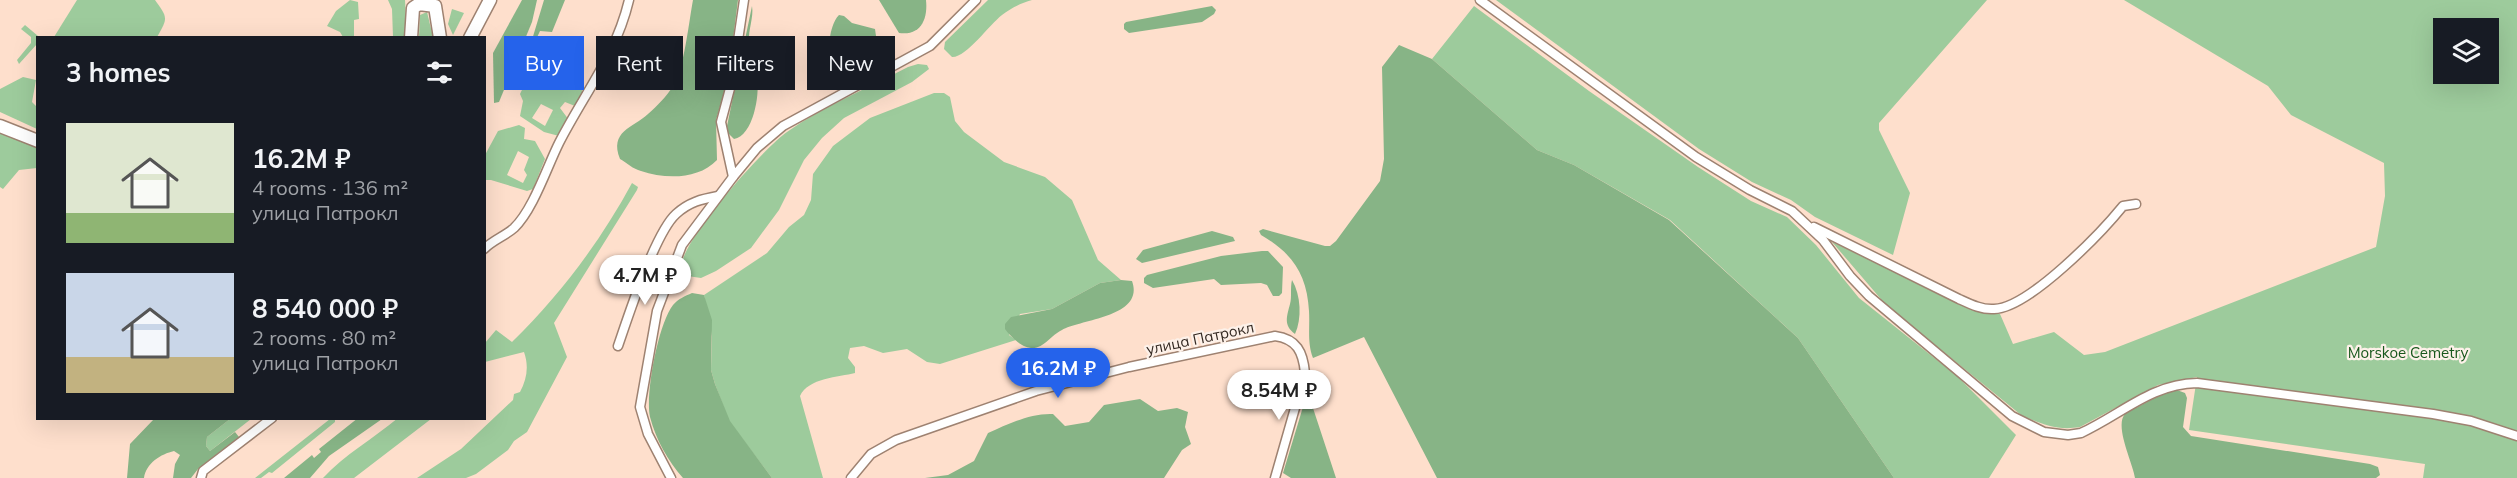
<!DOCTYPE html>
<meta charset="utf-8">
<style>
:root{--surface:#171b24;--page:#242831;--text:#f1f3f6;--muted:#9ea1a6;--accent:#2563eb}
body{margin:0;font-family:Mulish,sans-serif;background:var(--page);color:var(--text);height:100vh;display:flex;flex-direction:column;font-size:22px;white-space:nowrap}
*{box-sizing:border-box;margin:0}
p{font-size:20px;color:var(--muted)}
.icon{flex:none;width:33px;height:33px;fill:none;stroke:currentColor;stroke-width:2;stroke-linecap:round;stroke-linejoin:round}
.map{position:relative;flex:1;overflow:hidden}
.sheet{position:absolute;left:36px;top:36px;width:450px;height:384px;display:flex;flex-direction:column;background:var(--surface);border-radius:0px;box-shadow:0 6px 24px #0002}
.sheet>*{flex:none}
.guide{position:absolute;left:504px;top:36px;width:570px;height:54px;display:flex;gap:12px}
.tools{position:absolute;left:2433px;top:18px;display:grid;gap:12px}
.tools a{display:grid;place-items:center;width:66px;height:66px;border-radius:0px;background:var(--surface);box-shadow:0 6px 24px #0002;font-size:30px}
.price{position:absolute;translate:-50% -51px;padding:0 14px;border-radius:21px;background:#fff;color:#222;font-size:20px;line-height:39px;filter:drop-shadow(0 2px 3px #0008)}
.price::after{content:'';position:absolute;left:50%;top:36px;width:18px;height:14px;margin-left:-9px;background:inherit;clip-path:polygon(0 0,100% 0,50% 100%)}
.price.selected{background:var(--accent);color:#fff}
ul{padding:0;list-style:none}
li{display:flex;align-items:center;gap:18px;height:150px;padding:0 30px}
li span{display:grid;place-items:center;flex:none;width:168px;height:120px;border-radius:0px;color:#555}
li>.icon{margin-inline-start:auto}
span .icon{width:72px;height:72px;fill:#fffc;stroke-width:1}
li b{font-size:26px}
h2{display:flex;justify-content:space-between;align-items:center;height:72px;padding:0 30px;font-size:26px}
.tag{padding:0 21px;border-radius:0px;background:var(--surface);box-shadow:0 6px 24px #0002;font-size:21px;line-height:54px}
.tag.selected{background:var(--accent);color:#fff}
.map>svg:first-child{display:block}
.green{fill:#9dcb9c;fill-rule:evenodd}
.forest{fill:#87b486}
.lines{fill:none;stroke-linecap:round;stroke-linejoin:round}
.street-casing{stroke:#9e8271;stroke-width:11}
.secondary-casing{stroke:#9e8271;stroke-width:15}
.street{stroke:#fff;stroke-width:8}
.secondary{stroke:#fff;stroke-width:12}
.labels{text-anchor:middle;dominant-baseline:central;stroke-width:4.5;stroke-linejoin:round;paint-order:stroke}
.street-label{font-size:15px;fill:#342922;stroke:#fdf1e9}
.park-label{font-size:15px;fill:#18581c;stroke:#fdf1e9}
</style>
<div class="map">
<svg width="2517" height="478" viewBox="0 0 2517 478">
<rect width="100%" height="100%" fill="#fedfcc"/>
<g class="green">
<path d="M77 0H155C168 18 168 18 157 37H54Z"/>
<path d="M350 0 358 2 359 19 354 20V37H343L340 32 327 26 336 11Z"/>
<path d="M388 0H405L407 37H393L392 9Z"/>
<path d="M988 0H1032C1021 3 1011 8 1002 15 989 25 966 58 952 57L944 49 945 42Z"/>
<path d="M1496 0H1987L1879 123V130L1910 193 1893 255 1815 217 1791 200 1752 182 1699 149Z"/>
<path d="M2124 0H2517V478H2423L2425 464 2189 430 2197 377 2158 385 2080 427C2057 431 2041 424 2021 415L1886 305 1832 242 1976 310 2000 314 2013 344 2054 332 2084 355 2105 352 2376 247 2385 196 2384 163 2291 115 2268 86ZM2444 28H2488V74H2444Z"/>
<path d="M1474 6 1589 91 1698 167 1751 201 1787 217 1816 245 1859 298 1957 376 2016 435 1989 478H1894L1798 338 1670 220 1574 165 1537 150 1432 59Z"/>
<path d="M452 9 464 13 453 35 448 24Z"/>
<path d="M427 12 433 37H419L420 15Z"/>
<path d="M25 25 38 36 37 44 19 64 17 60 31 43V37L21 29Z"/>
<path d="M543 53 545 71 581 88 583 93 575 106 565 102 560 108 569 120 559 136 544 132 520 116 523 101 520 94 539 55ZM541 104 553 110 545 126 532 118Z"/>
<path d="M918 64 927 65 929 69 912 82 844 118 822 138 804 160 779 210 751 248 716 271 701 278 681 275C670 251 765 147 787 132 824 106 868 88 908 67Z"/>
<path d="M23 77 36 80 32 102 37 107V129L0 112V89Z"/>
<path d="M934 93H944L950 97 955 121 964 132 1004 162 1045 177 1072 200 1098 260 1121 280 1100 283 1052 309 1020 314 1009 335 1016 340 940 364 927 362 907 349 883 353 864 346 850 348 848 358 855 367V373C839 377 808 378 800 396L823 478H772L729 421 715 384 711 370 712 336 704 295 767 253 789 227 804 215 811 200 813 174 833 146 870 118Z"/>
<path d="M519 125 525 128 524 139 535 141 545 159 533 189 527 191 491 180H485V155L498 131ZM518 151 529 157 524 170 527 175 523 183 507 175Z"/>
<path d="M0 132 38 148 37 168 19 170 3 189 0 187Z"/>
<path d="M632 183 638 187 637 190 554 323 567 357 527 432 514 441 508 450 476 474 466 478H417L461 449 513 400 514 394 520 392C527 379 529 366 524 352L485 362V343L496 330 512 342C560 295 600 242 632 183Z"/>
<path d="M398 418 431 419 354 478H323C345 454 373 439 398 418Z"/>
<path d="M230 419H251L210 451 206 446 207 437Z"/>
<path d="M330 419H335V422L272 473 269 472 261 478H255Z"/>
</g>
<g class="forest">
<path d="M522 0H537L532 22 499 102 494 103 493 53Z"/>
<path d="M544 0H565L552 32 540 31 525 63Z"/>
<path d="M693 0H738L728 79 716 120 717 160C698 180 665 179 641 171 633 169 627 163 620 159 609 131 633 128 648 114 657 106 667 96 673 86 684 70 689 21 693 0Z"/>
<path d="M879 0H926C928 19 921 36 899 33Z"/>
<path d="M752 6C754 17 748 30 749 42 749 54 756 67 757 79 760 95 753 136 734 139L728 133 727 126Z"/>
<path d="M1212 6 1216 10 1214 14 1202 22 1129 33 1124 29V24L1126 22Z"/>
<path d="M839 15 844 16 852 23 875 29 878 50 874 58 841 73C823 69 828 25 839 15Z"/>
<path d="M1399 45 1432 59 1537 150 1574 165 1669 220 1798 338 1894 478H1437L1364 337 1313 358C1307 342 1310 328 1309 311 1307 274 1292 253 1261 235L1259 231 1263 229 1325 246H1330L1336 241 1380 181 1384 159 1382 67Z"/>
<path d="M1212 231 1233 237 1235 241 1142 263 1136 259 1143 250Z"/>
<path d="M1262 251H1268L1283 267 1282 293 1279 296H1273L1267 285 1261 283 1221 285 1214 279 1153 288 1144 283V278L1147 275 1221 256Z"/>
<path d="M1121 280 1132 281C1145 317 1081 319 1062 330 1051 335 1044 349 1031 348 1021 347 1010 336 1005 329V324L1011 317 1052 309 1100 283Z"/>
<path d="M1292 280C1301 295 1302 319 1295 334 1283 325 1287 316 1290 304 1292 297 1290 288 1292 280Z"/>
<path d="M692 293 704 295 712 320 711 370 715 384 730 421 772 478H683C668 461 656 440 650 417 645 395 658 324 673 305 678 299 685 296 692 293Z"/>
<path d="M2177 390 2185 393 2187 398 2183 427 2191 436 2370 464 2378 467 2380 475 2376 478H2135C2133 463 2114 426 2125 414 2128 411 2134 409 2138 407 2150 400 2162 394 2177 390Z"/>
<path d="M1309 392 1312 397 1311 402 1336 478H1291L1283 473 1306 397Z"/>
<path d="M1140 399 1158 411 1177 408 1188 412 1185 427 1191 444 1182 450 1164 478H925L948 475 974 461 988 433C1009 424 1030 413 1053 414L1065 426 1089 422 1104 405Z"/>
<path d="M358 418 382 419 329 456 310 478H284L312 455 314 458 321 452 319 449Z"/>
<path d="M154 419H230L207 437 206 446 210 451 235 432 239 437 198 469 191 478H173L175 464 180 455 174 451C161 454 146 463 144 478H127L130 444Z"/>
</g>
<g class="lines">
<defs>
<g id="street">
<path d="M744 0 732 81 721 122 733 177 757 148 783 126 930 46 976 0"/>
<path d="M1480 0 1696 157 1750 190 1792 211 1823 240 1850 276 1869 296 2012 416 2044 432 2068 435 2081 433C2122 414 2151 384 2197 383L2433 414 2471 421 2517 436"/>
<path d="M1814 227 1959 299C1970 304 1982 310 1994 309 2029 308 2101 233 2123 206L2136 204"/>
<path d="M484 249C493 240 505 236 514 228 533 210 547 167 559 143 584 94 616 55 629 0"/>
<path d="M618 346C628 317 655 233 676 214 689 202 702 199 718 196"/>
<path d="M201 478 203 471 272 418"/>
<path d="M671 478 648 434 640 407 657 311 682 245 733 177"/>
<path d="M851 478 871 454 896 440 1036 391 1129 367 1275 336C1297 339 1303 352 1305 373L1275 478"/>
</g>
<g id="secondary">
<path d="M411 38 413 8 419 4 435 6 440 38"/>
<path d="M470 38 490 0"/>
<path d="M0 126 38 141"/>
</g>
</defs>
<use href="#street" class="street-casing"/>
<use href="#secondary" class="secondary-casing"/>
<use href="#street" class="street"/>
<use href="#secondary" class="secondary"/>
</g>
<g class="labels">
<g class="street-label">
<text transform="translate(1200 338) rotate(-12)">улица Патрокл</text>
</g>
<g class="park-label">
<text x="2408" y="352">Morskoe Cemetry</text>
</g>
</g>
</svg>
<div class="tools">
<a><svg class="icon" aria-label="layers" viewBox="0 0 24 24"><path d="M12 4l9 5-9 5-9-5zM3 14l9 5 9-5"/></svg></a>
</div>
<b class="price" style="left:645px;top:306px">4.7M ₽</b>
<b class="price selected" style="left:1058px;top:399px">16.2M ₽</b>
<b class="price" style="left:1279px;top:421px">8.54M ₽</b>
<div class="guide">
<a class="tag selected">Buy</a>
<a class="tag">Rent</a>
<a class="tag">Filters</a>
<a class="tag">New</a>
</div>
<section class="sheet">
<h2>3 homes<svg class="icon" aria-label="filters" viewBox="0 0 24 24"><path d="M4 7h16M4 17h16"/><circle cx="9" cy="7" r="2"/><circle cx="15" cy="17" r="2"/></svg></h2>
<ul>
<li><span style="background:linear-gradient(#dfe7d0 75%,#8fb573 0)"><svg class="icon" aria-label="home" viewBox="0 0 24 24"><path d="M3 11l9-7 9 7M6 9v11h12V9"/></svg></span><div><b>16.2M ₽</b><p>4 rooms · 136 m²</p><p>улица Патрокл</p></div></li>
<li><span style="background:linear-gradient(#c9d6e8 70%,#c2b280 0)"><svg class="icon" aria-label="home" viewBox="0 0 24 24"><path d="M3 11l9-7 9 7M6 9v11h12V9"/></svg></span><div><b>8 540 000 ₽</b><p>2 rooms · 80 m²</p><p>улица Патрокл</p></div></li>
</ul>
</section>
</div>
